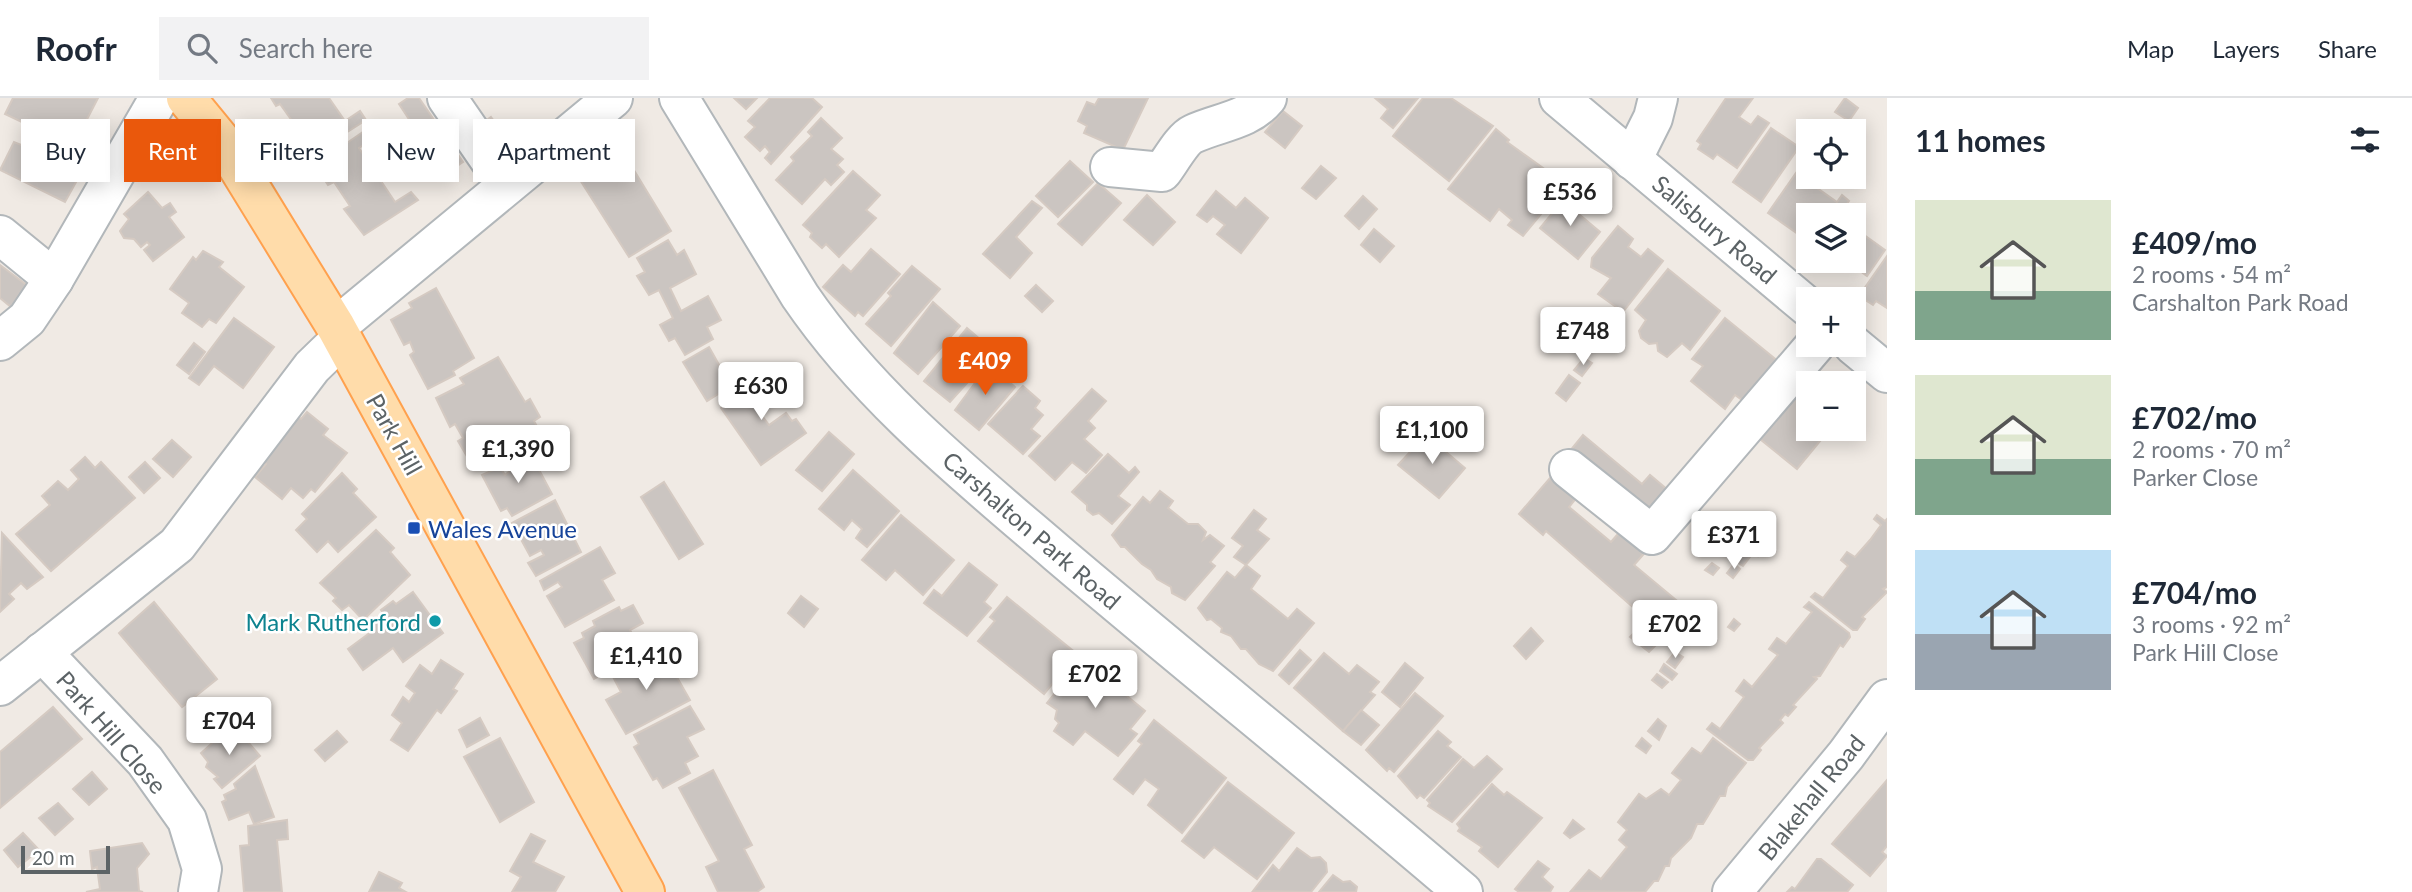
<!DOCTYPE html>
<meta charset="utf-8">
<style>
:root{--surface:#fff;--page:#f2f2f3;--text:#1f2937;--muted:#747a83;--line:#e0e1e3;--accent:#ea580c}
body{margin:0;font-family:Lato,sans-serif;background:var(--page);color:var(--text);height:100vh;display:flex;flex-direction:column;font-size:26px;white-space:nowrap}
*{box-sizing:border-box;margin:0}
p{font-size:23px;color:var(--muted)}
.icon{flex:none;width:38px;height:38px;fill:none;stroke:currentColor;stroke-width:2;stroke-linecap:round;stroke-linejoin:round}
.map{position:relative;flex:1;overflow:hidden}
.drawer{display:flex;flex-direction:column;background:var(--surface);width:525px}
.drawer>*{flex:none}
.guide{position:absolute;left:21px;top:21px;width:665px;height:63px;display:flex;gap:14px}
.controls{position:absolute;left:1796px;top:21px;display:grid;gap:14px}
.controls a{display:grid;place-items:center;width:70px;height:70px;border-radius:0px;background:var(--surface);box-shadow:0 4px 18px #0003;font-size:35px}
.scale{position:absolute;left:21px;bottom:18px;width:89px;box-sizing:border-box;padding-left:7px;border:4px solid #5c6366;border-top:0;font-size:19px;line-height:24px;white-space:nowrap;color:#5c6366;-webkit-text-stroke:5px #fff;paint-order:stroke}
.price{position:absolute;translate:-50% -60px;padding:0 16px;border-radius:7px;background:#fff;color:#222;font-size:23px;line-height:46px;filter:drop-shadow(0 2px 4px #0008)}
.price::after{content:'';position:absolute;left:50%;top:42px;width:21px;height:16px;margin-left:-10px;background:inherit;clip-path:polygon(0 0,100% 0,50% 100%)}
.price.active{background:var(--accent);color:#fff}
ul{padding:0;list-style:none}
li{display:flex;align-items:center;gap:21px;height:175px;padding:0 28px}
li span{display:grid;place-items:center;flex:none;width:196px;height:140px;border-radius:0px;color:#555}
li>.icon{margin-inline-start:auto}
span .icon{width:84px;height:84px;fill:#fffc;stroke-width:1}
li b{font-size:30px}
h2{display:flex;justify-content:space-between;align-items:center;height:84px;padding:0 28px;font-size:30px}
.tag{padding:0 24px;border-radius:0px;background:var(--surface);box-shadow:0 4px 18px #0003;font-size:24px;line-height:63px}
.tag.active{background:var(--accent);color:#fff}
header{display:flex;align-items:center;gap:42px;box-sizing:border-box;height:98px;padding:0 35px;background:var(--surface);border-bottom:2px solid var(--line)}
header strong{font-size:33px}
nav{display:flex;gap:38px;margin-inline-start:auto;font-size:24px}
.search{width:490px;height:63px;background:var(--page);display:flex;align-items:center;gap:18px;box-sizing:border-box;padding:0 24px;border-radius:0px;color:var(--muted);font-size:26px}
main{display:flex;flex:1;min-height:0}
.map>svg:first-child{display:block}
.building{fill:#cbc5c1;stroke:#d5cac2;stroke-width:2}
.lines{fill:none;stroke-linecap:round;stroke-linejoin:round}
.minor-casing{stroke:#b2b7ba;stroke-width:42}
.major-casing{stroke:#ffa14e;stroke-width:42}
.minor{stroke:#fff;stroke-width:38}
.major{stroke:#ffdcaa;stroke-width:38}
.transit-dot{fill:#1a4fb4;stroke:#fff;stroke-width:2.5}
.culture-dot{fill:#0f9aa8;stroke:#fff;stroke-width:2.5}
.labels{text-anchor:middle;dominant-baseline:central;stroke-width:5;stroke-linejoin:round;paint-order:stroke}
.street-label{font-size:24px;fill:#5c6366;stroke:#fff}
.transit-label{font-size:24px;fill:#164399;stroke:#fff;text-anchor:start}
.culture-label{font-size:24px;fill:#0d838f;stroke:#fff;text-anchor:end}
</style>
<header>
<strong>Roofr</strong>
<div class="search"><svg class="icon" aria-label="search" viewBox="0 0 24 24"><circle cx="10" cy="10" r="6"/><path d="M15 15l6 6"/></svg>Search here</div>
<nav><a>Map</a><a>Layers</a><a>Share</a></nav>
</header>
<main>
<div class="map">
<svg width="1887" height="794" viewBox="0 0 1887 794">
<rect width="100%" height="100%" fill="#f0eae4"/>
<g class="building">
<path d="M13 0H98L63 68 80 77 65 104 0 72 14 44 31 51 41 33 5 16Z"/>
<path d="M271 0H329L345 23 360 13 366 22 310 58 290 31 295 27 280 6 276 8Z"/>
<path d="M408 0H419L463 64 445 76 399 6Z"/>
<path d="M734 0H757L746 11Z"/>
<path d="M770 0H812L822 9 771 66 765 60 770 54 765 48 760 53 745 39 755 29 748 23Z"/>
<path d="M1099 0H1148L1123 52 1084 35 1087 28 1078 23 1087 4 1095 7Z"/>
<path d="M1375 0H1418L1393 30 1381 20 1388 11Z"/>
<path d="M1423 0H1451L1493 28 1449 83 1393 38Z"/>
<path d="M1726 0H1753L1739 19 1751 27 1758 18 1769 25 1737 70 1717 56 1713 61 1698 51 1701 46 1697 43Z"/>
<path d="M1845 0 1858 10 1849 23 1835 14Z"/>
<path d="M1283 13 1302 28 1285 50 1265 34Z"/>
<path d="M491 19 504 36 493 44 480 27Z"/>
<path d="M821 20 842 40 831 51 843 61 837 67 844 74 831 87 825 81 802 106 776 82 794 63 791 59 812 38 808 34Z"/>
<path d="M370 29 377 38 359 50 395 104 411 94 418 102 364 137 344 111 350 108 334 84 328 87 315 67Z"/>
<path d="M1771 30 1799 49 1761 104 1733 84Z"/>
<path d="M1496 31 1509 42 1507 44 1550 75 1546 81 1560 93 1523 138 1508 127 1512 122 1499 111 1490 123 1448 91Z"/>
<path d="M618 46 671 133 629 159 575 74Z"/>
<path d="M1070 63 1093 84 1058 119 1036 98Z"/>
<path d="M1321 68 1336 80 1316 101 1302 90Z"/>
<path d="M853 73 880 97 866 112 876 120 839 159 826 146 822 150 810 139 812 135 803 127Z"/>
<path d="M1796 75 1837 104 1842 97 1849 103 1839 117H1808V143L1768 115Z"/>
<path d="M1098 85 1121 105 1082 147 1058 126Z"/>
<path d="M1216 93 1236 110 1245 100 1268 120 1241 155 1217 136 1225 127 1213 118 1207 124 1197 117Z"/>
<path d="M148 94 162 110 170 105 176 114 169 119 184 139 153 163 144 152 150 147 147 144 141 149 134 141 124 140 120 133 129 121 124 116Z"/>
<path d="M1568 96 1579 106 1574 112 1600 134 1578 161 1540 130Z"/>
<path d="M1147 97 1175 124 1153 147 1124 122Z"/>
<path d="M1363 98 1377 111 1359 131 1345 118Z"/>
<path d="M1032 103 1042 110 1016 139 1032 155 1010 180 983 156Z"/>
<path d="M1618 128 1633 141 1628 149 1641 159 1648 151 1663 163 1623 214 1598 196 1611 180 1591 169 1592 160Z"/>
<path d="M1853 129 1885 152 1867 178 1848 164 1843 171 1831 163H1853Z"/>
<path d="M1374 131 1394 148 1380 164 1361 147Z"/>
<path d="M668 142 677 157 684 152 696 176 670 190 681 213 708 198 721 222 707 229 713 241 685 257 675 240 669 243 660 227 673 220 659 192 649 197 637 178 645 174 637 160Z"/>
<path d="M871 151 900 176 863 218 858 214 855 218 823 189 843 167 851 174Z"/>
<path d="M203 153 223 164 219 169 244 189 216 225 209 221 202 229 182 215 189 205 170 191 193 159 196 162Z"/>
<path d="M1887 158V210L1876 203 1873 207 1859 198Z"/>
<path d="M0 167 28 188 11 209 0 200Z"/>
<path d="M912 168 940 191 891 248 866 226 891 198 888 195Z"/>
<path d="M1668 171 1720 213 1690 252 1682 245 1667 259 1658 253 1657 245 1649 246 1641 240 1639 233 1646 222 1635 212Z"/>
<path d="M1036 187 1053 203 1042 214 1025 198Z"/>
<path d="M436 190 474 260 453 273 455 277 428 291 410 257 414 254 410 244 404 247 391 222 412 210 409 205Z"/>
<path d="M933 204 960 228 918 276 894 255Z"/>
<path d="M234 220 274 249 243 290 214 268 199 287 189 280Z"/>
<path d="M1725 220 1779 264 1746 305 1735 297 1725 311 1691 283 1703 268 1692 261Z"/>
<path d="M967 230 995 254 950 304 924 283Z"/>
<path d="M194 245 205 254 189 276 177 267Z"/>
<path d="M709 249 731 288 707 303 683 264Z"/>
<path d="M498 259 525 304 530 301 540 319 534 323 540 334 496 361 492 356 472 367 458 343 463 340 455 326 450 329 436 300 464 286 460 280Z"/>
<path d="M1584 260 1592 265 1582 278 1574 272Z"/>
<path d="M989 266 1015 289 979 332 955 312Z"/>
<path d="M1795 276 1808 286V331H1830L1797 371 1750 333Z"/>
<path d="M1569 277 1580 285 1566 303 1556 295Z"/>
<path d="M763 279 778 302 760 315 769 327 786 315 792 323 796 321 806 335 761 367 721 310Z"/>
<path d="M1023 288 1040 303 1035 310 1043 317 1031 331 1040 338 1023 356 988 326Z"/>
<path d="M1092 291 1106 303 1088 323 1095 330 1084 341 1102 357 1086 375 1072 364 1055 382 1029 358Z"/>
<path d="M307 314 328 331 323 337 347 355 315 394 311 391 303 400 291 390 282 401 255 379 266 366 262 362 297 318 301 321Z"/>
<path d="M829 334 854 356 822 393 796 372Z"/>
<path d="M1426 337 1465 370 1439 400 1398 367Z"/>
<path d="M1583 337 1642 386 1650 377 1669 393 1648 419 1569 354Z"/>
<path d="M172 342 191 359 173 379 153 361Z"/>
<path d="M529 353 552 396 512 418 507 410 501 413 482 377 500 369 505 377 511 372 508 366Z"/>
<path d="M1108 356 1129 375 1135 369 1139 374 1118 398 1130 407 1112 426 1099 415 1093 417 1087 412V407L1072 394Z"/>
<path d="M85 359 95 370 101 364 135 400 51 473 16 436 50 407 42 398 58 383 68 392 79 381 71 372Z"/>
<path d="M145 364 160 380 144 395 129 379Z"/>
<path d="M853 372 899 413 867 449 856 440 862 431 852 422 844 432 819 411Z"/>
<path d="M1557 372 1582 393 1569 409 1611 444 1624 429 1649 450 1634 467 1681 506 1658 531 1546 433 1543 437 1519 416Z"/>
<path d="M342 375 357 391 353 395 376 419 338 454 328 443 317 454 296 432 307 421 302 416Z"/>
<path d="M664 384 703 446 679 461 641 399Z"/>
<path d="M1160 393 1173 403 1168 410 1188 426H1198L1206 434 1203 442 1210 437 1224 448 1210 464 1215 468 1185 502 1172 495 1171 489 1157 481 1151 472 1142 466 1125 449H1121L1112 437 1143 399 1150 405Z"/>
<path d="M555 402 581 454 536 478 528 465 544 457 541 452 530 458 512 425Z"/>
<path d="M1254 412 1266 421 1257 432 1269 441 1246 467 1234 459 1243 448 1232 440Z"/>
<path d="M901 417 954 462 923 497 895 472 886 482 862 462Z"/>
<path d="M1877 417 1885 423 1887 421V489L1883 491 1887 494 1862 519 1865 521 1857 532H1853L1811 499 1815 495 1823 500 1848 468 1841 462 1847 454 1855 459 1870 442 1881 427 1874 421Z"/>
<path d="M376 432 394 450 390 454 410 477 363 522 349 507 342 512 333 503 336 500 320 485Z"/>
<path d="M2 435 43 479 27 491 21 485 9 496 14 501 0 514Z"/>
<path d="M1753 443 1764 451 1758 458 1748 450Z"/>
<path d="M600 449 615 475 602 482 614 502 565 529 547 498 562 489 558 484 544 492 540 483Z"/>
<path d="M1745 455 1750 459 1743 468 1737 464Z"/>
<path d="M969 465 997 487 984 504 991 510 967 538 924 505 934 492 942 498Z"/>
<path d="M1712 465 1719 470 1713 477 1705 472Z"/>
<path d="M1734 466 1740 471 1733 480 1727 475Z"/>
<path d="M1246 467 1260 478 1251 491 1288 521 1297 511 1314 525 1273 573 1259 566 1246 551H1241L1231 538 1221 534 1222 530 1211 521 1207 522 1198 510 1227 474 1235 480Z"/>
<path d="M413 494 443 535 403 564 393 550 363 572 348 551 375 531 372 526 385 517 381 512 393 503 396 506Z"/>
<path d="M801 498 818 511 804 529 788 515Z"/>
<path d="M1007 499 1077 556 1044 596 978 543 995 523 990 519Z"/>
<path d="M154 504 217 581 182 609 119 535Z"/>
<path d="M1809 504 1849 535 1850 539 1843 549 1840 547 1820 578 1814 579 1817 581 1793 607 1796 609 1788 618 1785 616 1780 622 1783 625 1759 650 1761 652 1753 662H1748L1707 631 1712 625 1720 631 1744 599 1736 593 1744 582 1752 589 1778 557 1769 551 1777 540 1786 546 1812 514 1804 509Z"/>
<path d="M633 507 643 525 630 532 641 555 594 581 574 545 584 540 582 535 595 528 593 523 619 509 621 513Z"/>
<path d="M1734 521 1740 526 1734 533 1728 529Z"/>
<path d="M1641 528 1659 544 1649 554 1630 539Z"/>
<path d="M1531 530 1543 543 1526 561 1514 548Z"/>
<path d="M1300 552 1311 562 1289 586 1279 577Z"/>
<path d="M662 553 690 602 626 636 606 602 621 594 612 577 646 558 647 561Z"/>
<path d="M1675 554 1683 559 1675 570 1667 564Z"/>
<path d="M1324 555 1349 576 1357 567 1379 584 1370 594 1375 597 1343 633 1294 590Z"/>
<path d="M1082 561 1145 613 1130 631 1137 636 1118 658 1085 633 1073 647 1054 633 1059 625 1055 621 1057 612 1047 605Z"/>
<path d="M441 562 463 576 453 591 457 593 441 615 437 612 408 653 391 642 402 625 392 617 403 599 409 604 415 595 406 588 420 567 432 576Z"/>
<path d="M1405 565 1423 580 1400 609 1382 594Z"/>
<path d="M1664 566 1677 576 1672 582 1660 573Z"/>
<path d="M1657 576 1668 584 1662 590 1652 582Z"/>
<path d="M1415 595 1443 618 1394 674 1389 670 1387 673 1366 652Z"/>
<path d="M690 608 704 631 687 639 698 658 685 665 690 675 663 690 657 680 653 682 634 649 639 646 634 637Z"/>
<path d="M53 609 82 641 0 710V654Z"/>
<path d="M1361 612 1379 627 1361 647 1343 633Z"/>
<path d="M480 620 489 637 467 649 459 632Z"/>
<path d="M1658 621 1666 628 1659 642 1648 633Z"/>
<path d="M1154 622 1226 680 1182 735 1148 707 1159 691 1145 681 1133 696 1114 681 1142 646 1138 643Z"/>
<path d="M230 629 239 639 242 637 260 658 222 690 214 681 218 679 206 669 208 664 201 655Z"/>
<path d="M337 633 347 644 325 663 315 652Z"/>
<path d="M1438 633 1451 644 1447 648 1461 659 1424 700 1420 697 1417 700 1398 678Z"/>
<path d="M500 640 534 704 500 724 464 659Z"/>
<path d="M1642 640 1651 648 1646 655 1636 648Z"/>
<path d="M1713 640 1746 665 1727 689 1725 698H1720L1703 726H1697L1691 740 1671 760 1669 768H1665L1658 783H1654L1645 794 1571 793 1589 772 1601 781 1627 749 1619 742 1627 732 1618 724 1639 696 1646 701 1661 691 1669 697 1681 682 1672 675 1692 650 1701 656Z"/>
<path d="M1487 658 1502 671 1452 724 1428 708 1430 705 1427 702 1463 661 1474 670Z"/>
<path d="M255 668 274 719 254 726 249 714 229 722 222 704 226 702 224 697 236 691 234 686Z"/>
<path d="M713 672 752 747 744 751 764 789 757 794H718L706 769 719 763 679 690Z"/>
<path d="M92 674 107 691 89 707 73 691Z"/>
<path d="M1887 682V748L1882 754 1887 758 1870 778 1832 746Z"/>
<path d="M1228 684 1294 735 1257 781 1214 749 1204 760 1182 743Z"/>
<path d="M1492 686 1504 697 1507 694 1542 720 1498 769 1479 753 1482 749 1458 733 1460 730 1457 726Z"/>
<path d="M58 705 73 721 55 737 39 720Z"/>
<path d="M287 722 288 741 277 742 282 794H244L240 748 249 747 248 728Z"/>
<path d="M1573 722 1584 731 1570 740 1564 735Z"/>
<path d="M23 735 39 752 18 769 4 752Z"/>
<path d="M531 736 545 743 533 764 564 779 555 794H512L521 779 510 773Z"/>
<path d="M142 745 149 756 137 770 139 793 143 794H86L100 791 97 769 92 771 90 753Z"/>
<path d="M1297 750 1311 760 1320 759 1326 765 1327 774 1311 794 1253 793 1273 767 1279 773Z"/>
<path d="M1817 761H1821L1853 787 1847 794H1787L1792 789 1795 791Z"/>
<path d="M1538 763 1549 771 1542 779 1553 789 1550 794H1519L1515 791Z"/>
<path d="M379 774 402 785 399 790 406 794H369Z"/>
<path d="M1333 777 1343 784 1350 783 1357 789 1356 794H1319Z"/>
</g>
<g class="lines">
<defs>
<g id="minor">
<path d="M447 0 507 87"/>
<path d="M679 0 800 198C869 299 965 376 1057 455 1191 569 1329 679 1463 794"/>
<path d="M1559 0 1808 209"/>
<path d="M1632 62 1653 20 1658 0"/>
<path d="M1110 69 1162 74C1170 64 1182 41 1193 36 1218 24 1248 23 1267 0"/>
<path d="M0 137 54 181"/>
<path d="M336 229 613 0"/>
<path d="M0 243 27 221 54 181 159 0"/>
<path d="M1853 247 1887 275"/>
<path d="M1569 371 1652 437 1815 247"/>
<path d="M42 554 145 663 187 722 202 771 198 794"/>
<path d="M0 588 177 447 312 269 342 240"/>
<path d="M1732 794 1846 657 1887 601"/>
</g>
<path id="major" d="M186 0 223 45 336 229 645 794"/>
</defs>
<use href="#minor" class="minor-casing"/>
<use href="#major" class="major-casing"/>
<use href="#minor" class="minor"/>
<use href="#major" class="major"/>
</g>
<rect class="transit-dot" x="407" y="423" width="14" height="14" rx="3.5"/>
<circle class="culture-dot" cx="435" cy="523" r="7"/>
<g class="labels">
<g class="street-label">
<text transform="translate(1715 131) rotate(40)">Salisbury Road</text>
<text transform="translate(395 336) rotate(61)">Park Hill</text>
<text transform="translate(1032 432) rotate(41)">Carshalton Park Road</text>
<text transform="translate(112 634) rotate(49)">Park Hill Close</text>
<text transform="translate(1811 699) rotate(-51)">Blakehall Road</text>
</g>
<g class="transit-label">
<text x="428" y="430">Wales Avenue</text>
</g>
<g class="culture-label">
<text x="421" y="523">Mark Rutherford</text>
</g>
</g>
</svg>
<div class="controls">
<a><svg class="icon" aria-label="locate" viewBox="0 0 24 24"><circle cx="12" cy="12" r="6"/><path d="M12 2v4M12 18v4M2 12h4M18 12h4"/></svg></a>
<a><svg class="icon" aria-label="layers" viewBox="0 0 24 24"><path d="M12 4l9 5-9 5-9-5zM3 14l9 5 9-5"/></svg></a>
<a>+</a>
<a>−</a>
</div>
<div class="scale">20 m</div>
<b class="price" style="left:1570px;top:130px">£536</b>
<b class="price" style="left:1583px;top:269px">£748</b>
<b class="price active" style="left:985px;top:299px">£409</b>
<b class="price" style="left:761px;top:324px">£630</b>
<b class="price" style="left:1432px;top:368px">£1,100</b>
<b class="price" style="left:518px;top:387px">£1,390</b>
<b class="price" style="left:1734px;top:473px">£371</b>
<b class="price" style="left:1675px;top:562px">£702</b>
<b class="price" style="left:646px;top:594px">£1,410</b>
<b class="price" style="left:1095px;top:612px">£702</b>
<b class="price" style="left:229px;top:659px">£704</b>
<div class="guide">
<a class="tag">Buy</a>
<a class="tag active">Rent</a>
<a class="tag">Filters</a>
<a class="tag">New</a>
<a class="tag">Apartment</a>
</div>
</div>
<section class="drawer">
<h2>11 homes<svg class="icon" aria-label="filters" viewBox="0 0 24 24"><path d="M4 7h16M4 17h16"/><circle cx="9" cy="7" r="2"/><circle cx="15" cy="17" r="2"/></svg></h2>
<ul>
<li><span style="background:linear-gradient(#dfe7d0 65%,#7fa58c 0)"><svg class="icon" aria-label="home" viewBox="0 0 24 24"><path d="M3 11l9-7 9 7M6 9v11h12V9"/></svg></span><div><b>£409/mo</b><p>2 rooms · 54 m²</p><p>Carshalton Park Road</p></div></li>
<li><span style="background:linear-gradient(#dfe7d0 60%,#7fa58c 0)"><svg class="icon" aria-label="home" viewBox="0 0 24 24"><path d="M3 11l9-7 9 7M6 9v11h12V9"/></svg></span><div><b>£702/mo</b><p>2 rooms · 70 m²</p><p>Parker Close</p></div></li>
<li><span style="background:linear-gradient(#bfe0f5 60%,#9aa5b1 0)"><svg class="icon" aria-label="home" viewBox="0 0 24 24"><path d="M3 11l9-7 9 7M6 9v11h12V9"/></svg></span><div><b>£704/mo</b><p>3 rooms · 92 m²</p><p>Park Hill Close</p></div></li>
</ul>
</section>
</main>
